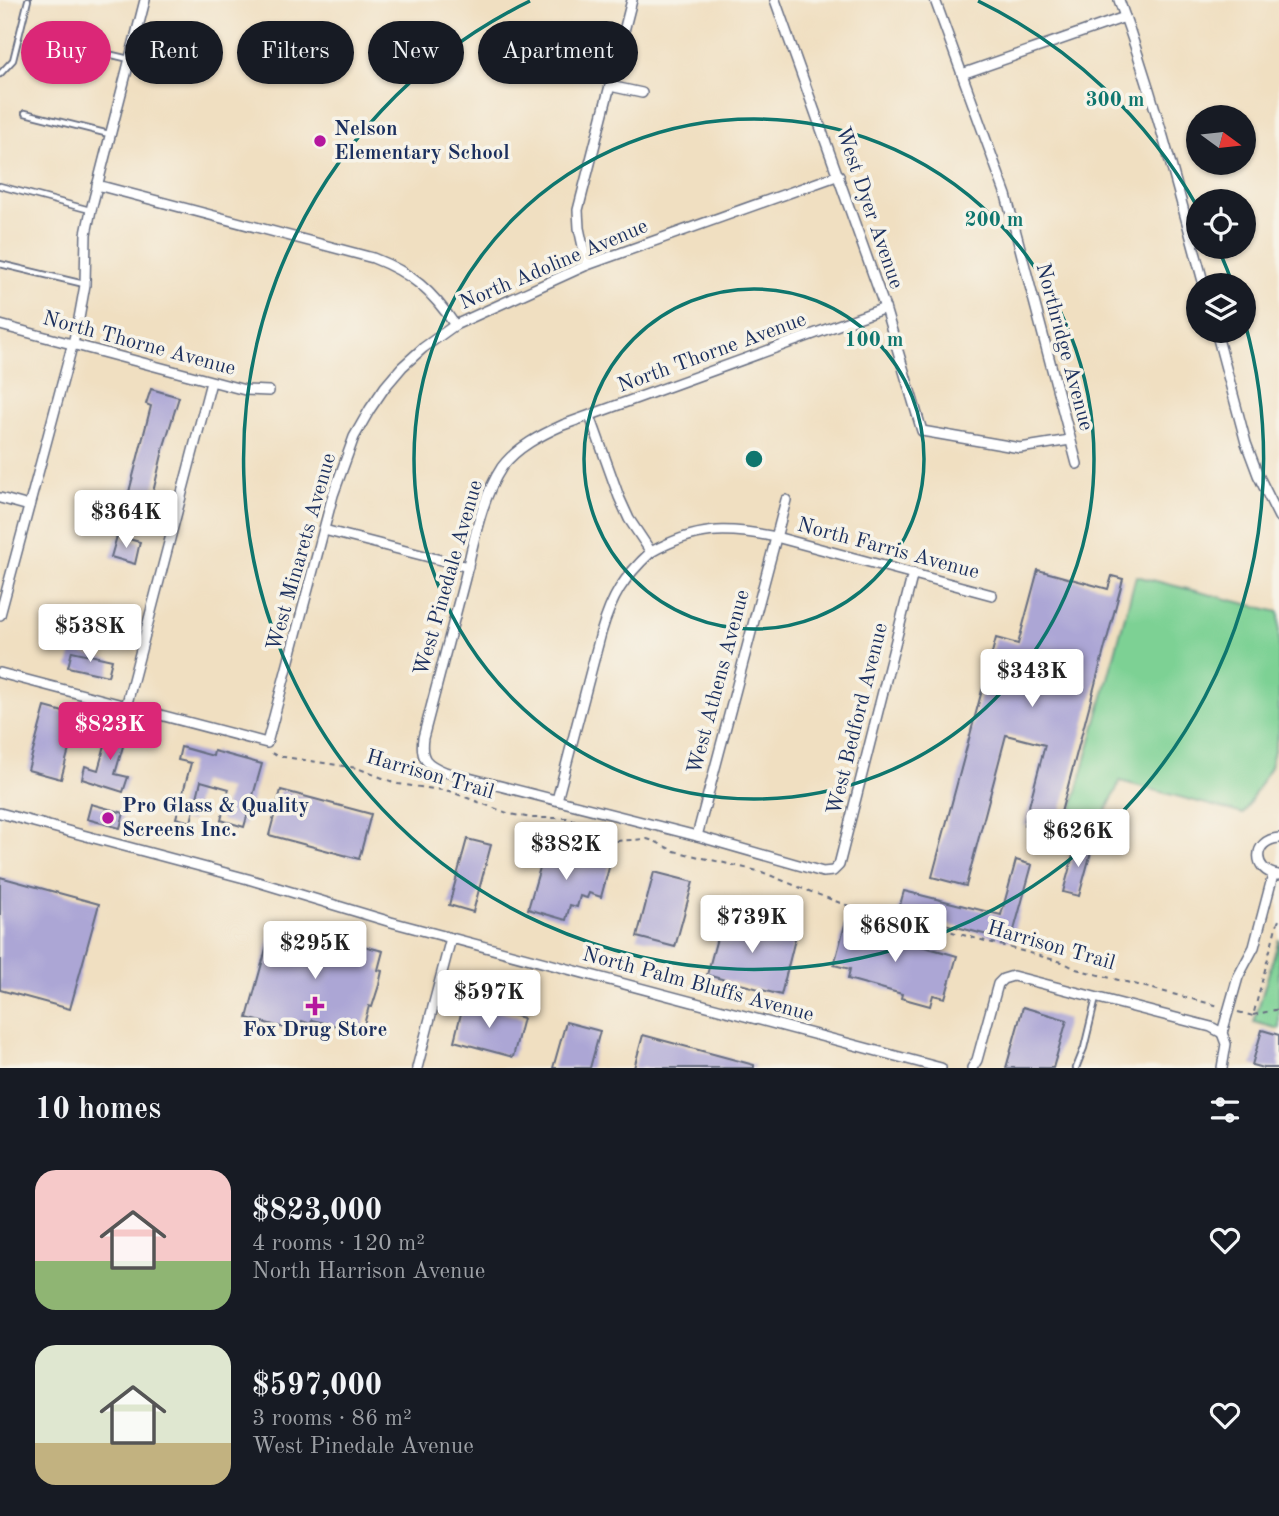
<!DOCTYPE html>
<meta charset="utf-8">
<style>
:root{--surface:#171b24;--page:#242831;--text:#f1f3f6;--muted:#9ea1a6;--accent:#db2777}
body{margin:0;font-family:"Old Standard TT",serif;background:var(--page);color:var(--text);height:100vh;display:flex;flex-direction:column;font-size:26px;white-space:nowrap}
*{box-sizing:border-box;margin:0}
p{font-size:23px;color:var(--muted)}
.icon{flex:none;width:38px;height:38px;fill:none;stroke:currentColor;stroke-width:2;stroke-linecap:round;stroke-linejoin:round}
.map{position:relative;height:1068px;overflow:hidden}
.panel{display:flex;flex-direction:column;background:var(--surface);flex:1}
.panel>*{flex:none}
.banner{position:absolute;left:21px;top:21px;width:700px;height:63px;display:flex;gap:14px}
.needle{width:46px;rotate:105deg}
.buttons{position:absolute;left:1186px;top:105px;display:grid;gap:14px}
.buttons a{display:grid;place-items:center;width:70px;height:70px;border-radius:50%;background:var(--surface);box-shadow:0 2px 5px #0004;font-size:35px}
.price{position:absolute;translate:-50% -60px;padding:0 16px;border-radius:7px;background:#fff;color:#222;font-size:23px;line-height:46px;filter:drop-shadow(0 2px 4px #0008)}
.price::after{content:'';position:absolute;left:50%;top:42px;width:21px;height:16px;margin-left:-10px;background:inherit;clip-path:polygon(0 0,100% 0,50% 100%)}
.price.active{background:var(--accent);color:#fff}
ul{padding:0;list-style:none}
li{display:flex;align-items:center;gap:21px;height:175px;padding:0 35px}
li span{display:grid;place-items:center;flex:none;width:196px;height:140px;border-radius:21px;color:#555}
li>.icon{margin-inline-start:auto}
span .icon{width:84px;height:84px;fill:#fffc;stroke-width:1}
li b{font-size:30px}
h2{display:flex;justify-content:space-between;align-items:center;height:84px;padding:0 35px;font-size:30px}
.chip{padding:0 24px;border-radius:32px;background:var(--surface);box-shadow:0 2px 5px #0004;font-size:24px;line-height:63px}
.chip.active{background:var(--accent);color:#fff}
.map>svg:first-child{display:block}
.green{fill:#7dd194;stroke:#4c8079;stroke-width:2}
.building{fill:#aca6d5}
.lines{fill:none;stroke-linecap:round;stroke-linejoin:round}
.service-casing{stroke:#666d81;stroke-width:8}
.minor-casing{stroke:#666d81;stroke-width:12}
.path{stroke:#666d81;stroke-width:2;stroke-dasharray:5 5;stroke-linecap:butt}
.service{stroke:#fff;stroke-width:4.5}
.minor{stroke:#fff;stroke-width:9}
.ring{fill:none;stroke:#0f766e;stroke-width:3.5}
.poi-dot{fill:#b5179e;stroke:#f7f3e8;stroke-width:2.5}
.labels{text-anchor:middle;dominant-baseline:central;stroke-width:7;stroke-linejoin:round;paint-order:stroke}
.poi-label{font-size:21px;font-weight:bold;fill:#1b2f5e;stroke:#f7f3e8;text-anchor:start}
.street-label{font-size:21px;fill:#1b2f5e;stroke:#f7f3e8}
.centre{fill:#0f766e;stroke:#f7f3e8;stroke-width:3.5}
.ring-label{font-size:21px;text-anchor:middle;font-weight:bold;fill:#0f766e;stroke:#f7f3e8;stroke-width:7;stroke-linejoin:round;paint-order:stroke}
</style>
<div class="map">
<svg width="1279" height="1068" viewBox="0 0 1279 1068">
<rect width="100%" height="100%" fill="#f7f3e8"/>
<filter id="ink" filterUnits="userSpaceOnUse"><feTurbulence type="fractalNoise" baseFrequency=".0143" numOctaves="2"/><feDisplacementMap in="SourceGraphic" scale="14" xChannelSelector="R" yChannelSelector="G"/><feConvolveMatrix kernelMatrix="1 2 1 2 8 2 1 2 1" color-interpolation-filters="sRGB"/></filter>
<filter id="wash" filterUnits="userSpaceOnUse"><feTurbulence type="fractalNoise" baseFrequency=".00686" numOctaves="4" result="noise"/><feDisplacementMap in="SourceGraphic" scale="28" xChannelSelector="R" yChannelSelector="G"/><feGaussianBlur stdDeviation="1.57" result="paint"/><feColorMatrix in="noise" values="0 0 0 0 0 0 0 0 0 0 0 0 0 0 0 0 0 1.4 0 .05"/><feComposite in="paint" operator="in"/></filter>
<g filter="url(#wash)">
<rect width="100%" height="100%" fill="#f0dfc1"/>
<g class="green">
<path d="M1136 576 1279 612V731L1270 767 1243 814 1120 781 1095 836 1067 828Z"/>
<path d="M1279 939V1029L1254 1022Z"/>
</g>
<g id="blocks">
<g class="building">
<path d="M151 389 179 397 164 446 150 505 139 502 141 495 129 492 151 406 146 404Z"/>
<path d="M117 536 140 542 135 564 111 557Z"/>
<path d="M1038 570 1108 589 1112 576 1123 579 1055 835 1043 832 1044 830 1024 825 1045 745 1006 735 966 886 932 877 996 638 1018 644Z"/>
<path d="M72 651 112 660 108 676 68 667Z"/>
<path d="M45 707 78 716 61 779 28 770Z"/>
<path d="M111 724 128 729 115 774 128 777 123 792 82 779 85 766 98 770Z"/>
<path d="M181 747 213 756 214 751 262 764 244 827 221 820 229 789 201 781 191 822 176 818 191 763 178 760Z"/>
<path d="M281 790 371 814 359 859 269 835Z"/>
<path d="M91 804 124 813 120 828 87 819Z"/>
<path d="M467 839 491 845 473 912 449 905Z"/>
<path d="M1077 841 1093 845 1079 896 1063 892Z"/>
<path d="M546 847 610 864 601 897 589 893 587 898 580 896 577 907 570 905 566 920 528 909Z"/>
<path d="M1016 860 1032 865 1011 941 898 912 904 891 1001 915Z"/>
<path d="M654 872 693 882 675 947 637 937Z"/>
<path d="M0 877 99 904 70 1009 0 990Z"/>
<path d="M723 916 796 935 781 995 707 975Z"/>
<path d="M846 921 908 938 907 942 957 956 945 998 933 995 930 1006 901 998 902 994 848 979 850 969 834 965Z"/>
<path d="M273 923 383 951 378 970 382 971 379 985 372 1007 369 1006 362 1032 312 1020 311 1024 302 1021 300 1032 247 1018Z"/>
<path d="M464 1002 523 1018 513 1057 454 1041Z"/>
<path d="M1023 1007 1067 1020 1053 1068H1006Z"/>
<path d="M566 1022 600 1031 590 1068H553Z"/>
<path d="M1262 1030 1279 1035V1068H1263L1252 1065Z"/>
<path d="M643 1035 754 1065V1068H634Z"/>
</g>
</g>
</g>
<g filter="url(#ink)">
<use href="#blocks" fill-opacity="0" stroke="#666d81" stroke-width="2"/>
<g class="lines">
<defs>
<g id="service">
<path d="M33 36 129 59"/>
<path d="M0 74 13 60 28 0"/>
<path d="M25 113 109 134"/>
<path d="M0 186 90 210"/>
<path d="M0 264 84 284"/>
<path d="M1076 1068 1084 1048 1096 998"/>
</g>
<g id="minor">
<path d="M775 0 885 308 922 431 1020 448 1070 440"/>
<path d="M935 0 1006 195 1077 464"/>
<path d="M1119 0C1153 93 1178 190 1204 285"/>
<path d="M962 74 1125 17"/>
<path d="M610 86 642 93"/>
<path d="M97 185 373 258C412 273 432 291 455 325"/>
<path d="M587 265 579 228 578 210 632 0"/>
<path d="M885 308 563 425C541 435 517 447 502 467 481 499 474 541 465 578 451 632 437 685 423 738 420 759 426 764 445 772L697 836 823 872 833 871 839 865 913 573"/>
<path d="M0 325 245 390 269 391"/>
<path d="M1216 331 1246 443 1258 475 1279 517"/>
<path d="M0 498 29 506"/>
<path d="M324 530 468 567"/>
<path d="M651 552C697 527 725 527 776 537L992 595"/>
<path d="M0 615 78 324 85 285 86 234 91 210 145 0"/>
<path d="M0 673 267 743 333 495 354 437 370 409 385 387 402 367 423 348 455 325 587 265 839 175"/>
<path d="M126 707 211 382"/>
<path d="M557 800 601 633C612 596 623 578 651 552L629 519 619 497 590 416"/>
<path d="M0 813 248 879 391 922 941 1068"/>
<path d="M697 836 786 500"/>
<path d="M1278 875C1252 871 1252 840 1279 838"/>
<path d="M417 1068 451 938"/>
<path d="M972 1068 977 1060 998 984 1003 979 1013 976 1211 1027 1222 1033"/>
<path d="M1222 1068 1226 1044 1222 1033 1238 977 1254 947 1273 875"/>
</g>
</defs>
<use href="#service" class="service-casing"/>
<use href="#minor" class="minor-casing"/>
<g class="path">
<path d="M272 753 277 756 357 768 398 784 449 791 510 814 531 818H567L575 821 605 839 615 841 647 839 654 841 674 851 762 872 801 888 843 904 893 919 923 924 1062 962 1076 969 1219 1006"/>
<path d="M1238 1012 1253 1016 1276 927 1279 920"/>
<path d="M1253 1015 1279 1009"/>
</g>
<use href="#service" class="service"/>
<use href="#minor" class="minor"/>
</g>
</g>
<g class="ring">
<circle cx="754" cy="459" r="170"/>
<circle cx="754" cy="459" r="340"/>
<path d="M978 1A510 510 0 0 1 1198 208M1218 248A510 510 0 0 1 1233 285M1245 323A510 510 0 1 1 530 1"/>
</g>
<g class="poi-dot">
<circle cx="320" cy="141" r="7"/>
<circle cx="108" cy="818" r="7"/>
<path d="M311.5 995.5h7v7h7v7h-7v7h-7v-7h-7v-7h7z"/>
</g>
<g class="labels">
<g class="poi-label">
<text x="334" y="129">Nelson<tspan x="334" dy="24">Elementary School</tspan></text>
<text x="122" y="806">Pro Glass &amp; Quality<tspan x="122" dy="24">Screens Inc.</tspan></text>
<text x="315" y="1030" text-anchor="middle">Fox Drug Store</text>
</g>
<g class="street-label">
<text transform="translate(869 208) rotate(71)">West Dyer Avenue</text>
<text transform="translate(554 265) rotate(-23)">North Adoline Avenue</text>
<text transform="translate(139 344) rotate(15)">North Thorne Avenue</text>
<text transform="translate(1064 347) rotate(75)">Northridge Avenue</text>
<text transform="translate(712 353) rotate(-20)">North Thorne Avenue</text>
<text transform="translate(888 549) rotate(15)">North Farris Avenue</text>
<text transform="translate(302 552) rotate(-74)">West Minarets Avenue</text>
<text transform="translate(449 578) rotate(-74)">West Pinedale Avenue</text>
<text transform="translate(719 682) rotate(-75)">West Athens Avenue</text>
<text transform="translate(858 719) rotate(-76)">West Bedford Avenue</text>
<text transform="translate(430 775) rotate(16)">Harrison Trail</text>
<text transform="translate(1051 946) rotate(16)">Harrison Trail</text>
<text transform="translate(698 985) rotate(15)">North Palm Bluffs Avenue</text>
</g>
</g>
<circle cx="754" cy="459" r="10" class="centre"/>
<g class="ring-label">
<text x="1115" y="106">300 m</text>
<text x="994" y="226">200 m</text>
<text x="874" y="346">100 m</text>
</g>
</svg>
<div class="buttons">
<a><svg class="needle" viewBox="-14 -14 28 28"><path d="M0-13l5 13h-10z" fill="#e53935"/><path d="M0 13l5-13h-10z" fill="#9ea1a6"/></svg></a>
<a><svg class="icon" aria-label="locate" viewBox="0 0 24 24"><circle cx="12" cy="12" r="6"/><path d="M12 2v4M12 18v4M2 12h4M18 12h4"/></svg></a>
<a><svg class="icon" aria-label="layers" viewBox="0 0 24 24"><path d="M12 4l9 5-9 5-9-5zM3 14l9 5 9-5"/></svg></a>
</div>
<b class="price" style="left:126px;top:550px">$364K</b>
<b class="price" style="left:90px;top:664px">$538K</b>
<b class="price" style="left:1032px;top:709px">$343K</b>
<b class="price active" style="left:110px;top:762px">$823K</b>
<b class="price" style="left:1078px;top:869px">$626K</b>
<b class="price" style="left:566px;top:882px">$382K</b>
<b class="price" style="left:752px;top:955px">$739K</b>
<b class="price" style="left:895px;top:964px">$680K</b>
<b class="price" style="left:315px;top:981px">$295K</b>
<b class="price" style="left:489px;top:1030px">$597K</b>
<div class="banner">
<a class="chip active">Buy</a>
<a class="chip">Rent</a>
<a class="chip">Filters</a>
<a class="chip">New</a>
<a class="chip">Apartment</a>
</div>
</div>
<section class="panel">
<h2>10 homes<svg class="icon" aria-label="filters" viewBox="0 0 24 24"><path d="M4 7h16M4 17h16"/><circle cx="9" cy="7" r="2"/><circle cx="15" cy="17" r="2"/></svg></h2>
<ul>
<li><span style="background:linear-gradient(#f6c9c9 65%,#8fb573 0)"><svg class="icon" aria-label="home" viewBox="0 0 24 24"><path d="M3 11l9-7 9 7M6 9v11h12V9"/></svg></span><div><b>$823,000</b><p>4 rooms · 120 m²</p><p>North Harrison Avenue</p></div><svg class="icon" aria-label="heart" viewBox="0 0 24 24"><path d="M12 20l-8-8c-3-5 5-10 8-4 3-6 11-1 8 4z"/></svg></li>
<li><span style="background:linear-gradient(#dfe7d0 70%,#c2b280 0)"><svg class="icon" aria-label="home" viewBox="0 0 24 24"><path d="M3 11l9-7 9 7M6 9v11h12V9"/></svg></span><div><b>$597,000</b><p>3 rooms · 86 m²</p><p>West Pinedale Avenue</p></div><svg class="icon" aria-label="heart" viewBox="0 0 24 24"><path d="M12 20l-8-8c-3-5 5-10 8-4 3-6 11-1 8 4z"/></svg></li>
</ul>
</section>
